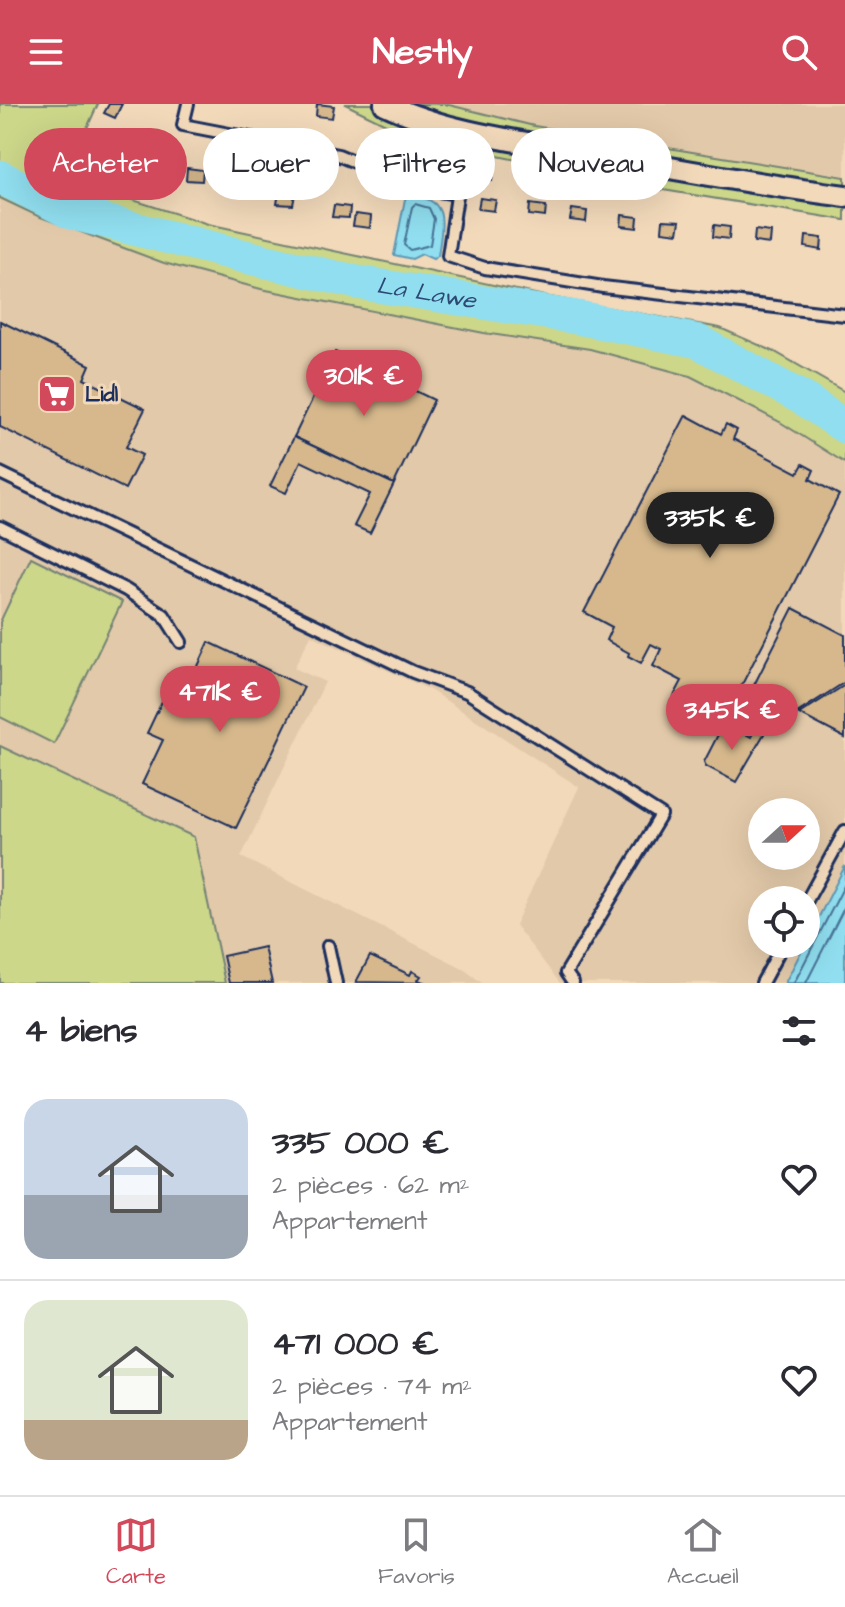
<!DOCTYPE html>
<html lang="fr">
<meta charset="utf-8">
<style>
:root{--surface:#fff;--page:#f2f2f3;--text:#2b2b33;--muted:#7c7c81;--line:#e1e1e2;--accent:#d1495b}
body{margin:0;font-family:"Architects Daughter",sans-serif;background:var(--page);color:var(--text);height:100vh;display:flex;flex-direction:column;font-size:30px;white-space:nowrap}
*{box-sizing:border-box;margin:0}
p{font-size:26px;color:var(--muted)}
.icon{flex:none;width:44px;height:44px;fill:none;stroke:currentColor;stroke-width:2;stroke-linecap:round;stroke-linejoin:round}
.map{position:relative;height:879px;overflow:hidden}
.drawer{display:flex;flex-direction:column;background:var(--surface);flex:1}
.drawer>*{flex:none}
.guide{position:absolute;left:24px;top:24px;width:798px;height:72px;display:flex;gap:16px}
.needle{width:52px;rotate:69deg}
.buttons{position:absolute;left:748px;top:694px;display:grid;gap:16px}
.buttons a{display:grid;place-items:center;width:72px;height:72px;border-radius:50%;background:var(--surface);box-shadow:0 8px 32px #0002;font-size:40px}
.price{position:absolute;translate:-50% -68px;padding:0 18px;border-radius:28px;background:var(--accent);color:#fff;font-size:26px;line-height:52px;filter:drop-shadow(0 2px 4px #0008)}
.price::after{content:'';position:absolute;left:50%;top:48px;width:24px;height:18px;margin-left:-12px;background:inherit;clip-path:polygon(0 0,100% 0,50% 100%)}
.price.selected{background:#222;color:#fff}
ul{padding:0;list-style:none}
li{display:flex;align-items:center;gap:24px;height:200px;padding:0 24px}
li+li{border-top:2px solid var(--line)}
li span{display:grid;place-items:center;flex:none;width:224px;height:160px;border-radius:24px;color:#555}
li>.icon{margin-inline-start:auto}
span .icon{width:96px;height:96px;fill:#fffc;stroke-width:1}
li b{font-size:34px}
h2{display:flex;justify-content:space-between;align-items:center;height:96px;padding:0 24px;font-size:34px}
.chip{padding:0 28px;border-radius:36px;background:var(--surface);box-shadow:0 8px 32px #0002;font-size:28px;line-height:72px}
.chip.selected{background:var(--accent);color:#fff}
header{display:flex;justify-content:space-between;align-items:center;height:104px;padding:0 24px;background:var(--accent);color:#fff;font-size:36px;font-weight:700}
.menu{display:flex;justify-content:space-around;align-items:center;height:112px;border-top:2px solid var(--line);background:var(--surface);font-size:22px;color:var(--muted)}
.menu a{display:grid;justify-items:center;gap:4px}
.menu .selected{color:var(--accent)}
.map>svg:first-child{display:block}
.built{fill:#e2c9a9;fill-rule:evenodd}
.green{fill:#ccd78a;stroke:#748374;stroke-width:2}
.water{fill:#90deef;stroke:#6198b5;stroke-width:2}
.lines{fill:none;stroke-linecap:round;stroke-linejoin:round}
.shore{stroke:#4a7598;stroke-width:2}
.river{stroke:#90deef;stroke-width:34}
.building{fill:#d6b88c;stroke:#1b2f5e;stroke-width:2}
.lane-casing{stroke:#1b2f5e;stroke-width:16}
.street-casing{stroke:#1b2f5e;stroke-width:26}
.lane{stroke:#f2d9ba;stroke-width:10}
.street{stroke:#f2d9ba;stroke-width:20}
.labels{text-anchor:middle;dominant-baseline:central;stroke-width:6;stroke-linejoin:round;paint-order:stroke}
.poi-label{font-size:22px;font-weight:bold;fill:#1b2f5e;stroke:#f2d9ba;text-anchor:start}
.water-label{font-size:24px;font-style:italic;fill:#2d4974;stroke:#f2d9ba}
</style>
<header><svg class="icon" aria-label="menu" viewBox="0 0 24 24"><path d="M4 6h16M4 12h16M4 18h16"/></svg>Nestly<svg class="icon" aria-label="search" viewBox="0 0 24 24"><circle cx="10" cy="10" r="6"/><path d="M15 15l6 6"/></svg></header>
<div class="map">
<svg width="845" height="879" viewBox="0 0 845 879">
<rect width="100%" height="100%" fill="#f2d9ba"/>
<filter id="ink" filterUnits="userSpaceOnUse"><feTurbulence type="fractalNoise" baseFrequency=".0125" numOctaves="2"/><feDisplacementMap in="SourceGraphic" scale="16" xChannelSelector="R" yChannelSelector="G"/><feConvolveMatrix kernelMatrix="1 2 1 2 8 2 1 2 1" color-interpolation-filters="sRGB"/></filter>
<g filter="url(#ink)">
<g class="built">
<path d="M445 0H845V73L534 22Z"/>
<path d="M0 94 38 112 164 159 261 185 484 229 590 245 690 272 780 318 845 359V763L806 839V796H762V840H805L785 879H560L515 821 579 683 430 586 311 531 294 564 325 578 241 753 461 863 482 879H225L193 733 0 642ZM762 708H806V752H762Z"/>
</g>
<g class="green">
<path d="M0 0H98L64 74 208 120 545 192 720 224 775 248 845 288V359L780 318 690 272 590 245 484 229 261 185 164 159 38 112 0 94Z"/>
<path d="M345 0H445L534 22 845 73V116L645 83 488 50 400 27Z"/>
<path d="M31 453 122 498 54 640 0 613V518Z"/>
<path d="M0 642 194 733 225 879H0Z"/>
</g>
<g class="water">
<path d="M409 92C451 93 442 121 438 152L433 155 422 150 412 155 394 151 405 95Z"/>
<path d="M845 762V879H785Z"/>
</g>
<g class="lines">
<g class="shore">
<path d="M415 100 429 104 434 115 430 141 410 146 404 141 412 103Z"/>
<path d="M794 879 845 780"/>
<path d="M806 879 845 802"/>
</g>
<path class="river" id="s1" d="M0 73 72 109 239 151 355 178 580 214 697 237 804 295 845 323"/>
</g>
<g class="building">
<path d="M109 0H122L115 14 104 9Z"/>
<path d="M317 0 334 2 332 14 316 12Z"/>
<path d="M381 39 392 40 391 56 379 55Z"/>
<path d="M469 57 477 58 475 75 467 74Z"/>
<path d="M477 58 494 60 492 77 475 75Z"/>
<path d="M187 64 203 66 202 77 186 76Z"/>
<path d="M236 76 252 78 251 90 235 88Z"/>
<path d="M279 88 295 90 293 101 277 100Z"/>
<path d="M480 94 496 96 494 107 478 105Z"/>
<path d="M530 100 546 102 545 113 529 111Z"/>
<path d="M334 101 350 103 349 114 332 113Z"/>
<path d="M572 105 587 107 586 118 570 116Z"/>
<path d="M355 110 371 112 370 124 353 122Z"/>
<path d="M622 111 638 113 637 124 621 122Z"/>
<path d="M663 116 680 117 678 129 662 127Z"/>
<path d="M714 121 730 123 729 135 713 133Z"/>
<path d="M755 126 771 128 770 140 754 138Z"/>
<path d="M806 132 822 134 821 146 805 143Z"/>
<path d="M0 217 90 261 84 275 145 305 126 343 142 351 125 385 0 323Z"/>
<path d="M335 248 434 296 394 380 294 333Z"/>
<path d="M686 311 721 330 726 320 737 326 733 335 798 369 803 360 814 366 810 375 839 391 731 602 702 587 694 602 674 592 682 577 653 562 661 545 651 540 641 559 628 552 629 549 606 536 612 523 584 508Z"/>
<path d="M294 333 394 380 370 429 354 422 370 390 301 357 286 389 270 382Z"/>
<path d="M793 504 845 531V578L797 609 752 585Z"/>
<path d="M209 538 304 583 236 724 142 680 163 636 147 629 173 574 189 582Z"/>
<path d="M845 581V634L799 610Z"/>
<path d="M724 619 751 633 755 625 764 630 736 678 706 662 704 658Z"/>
<path d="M264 843 272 879H229L223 852Z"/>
<path d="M370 852 410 871 412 867 421 872 418 876 426 879 356 878Z"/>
</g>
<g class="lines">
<defs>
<g id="lane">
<path d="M188 0 183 21 338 51 416 83 457 90"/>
<path d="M467 25 448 152 485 164 603 183 845 211"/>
<path d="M0 369 413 568 467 588 661 711 566 869 573 879"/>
<path d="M0 423 126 486 164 511 181 538"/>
<path d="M806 798 845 727"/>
<path d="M328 842 336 879"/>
<path d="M762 879 783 840"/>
</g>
<path id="street" d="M385 0C447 29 524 38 592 50 676 65 760 81 845 92"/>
</defs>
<use href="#lane" class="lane-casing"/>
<use href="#street" class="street-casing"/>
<use href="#lane" class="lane"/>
<use href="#street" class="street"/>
</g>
</g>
<defs>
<symbol id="supermarket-square" viewBox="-11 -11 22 22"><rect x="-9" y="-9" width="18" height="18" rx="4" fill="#d1495b" stroke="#f2d9ba"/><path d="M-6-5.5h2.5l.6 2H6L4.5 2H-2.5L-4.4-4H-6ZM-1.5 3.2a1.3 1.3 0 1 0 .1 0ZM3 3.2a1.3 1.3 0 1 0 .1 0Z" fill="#fff"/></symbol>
</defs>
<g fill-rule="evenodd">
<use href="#supermarket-square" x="35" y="268" width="44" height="44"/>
</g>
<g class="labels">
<g class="poi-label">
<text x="85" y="290">Lidl</text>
</g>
<g class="water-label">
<text stroke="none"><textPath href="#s1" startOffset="444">La Lawe</textPath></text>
</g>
</g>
</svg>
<div class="buttons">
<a><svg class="needle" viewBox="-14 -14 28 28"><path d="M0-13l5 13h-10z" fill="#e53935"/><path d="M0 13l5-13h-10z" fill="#7c7c81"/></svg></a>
<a><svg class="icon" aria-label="locate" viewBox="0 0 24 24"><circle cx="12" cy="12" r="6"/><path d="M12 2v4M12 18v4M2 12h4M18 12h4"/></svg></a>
</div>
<b class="price" style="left:364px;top:314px">301K €</b>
<b class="price selected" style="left:710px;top:456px">335K €</b>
<b class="price" style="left:220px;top:630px">471K €</b>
<b class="price" style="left:732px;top:648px">345K €</b>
<div class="guide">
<a class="chip selected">Acheter</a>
<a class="chip">Louer</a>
<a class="chip">Filtres</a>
<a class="chip">Nouveau</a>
</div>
</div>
<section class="drawer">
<h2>4 biens<svg class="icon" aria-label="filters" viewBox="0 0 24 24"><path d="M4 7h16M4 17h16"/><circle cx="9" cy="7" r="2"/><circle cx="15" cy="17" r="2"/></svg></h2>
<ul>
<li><span style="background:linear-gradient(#c9d6e8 60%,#9aa5b1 0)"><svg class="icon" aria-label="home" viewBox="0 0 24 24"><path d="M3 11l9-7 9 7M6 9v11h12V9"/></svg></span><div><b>335 000 €</b><p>2 pièces · 62 m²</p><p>Appartement</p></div><svg class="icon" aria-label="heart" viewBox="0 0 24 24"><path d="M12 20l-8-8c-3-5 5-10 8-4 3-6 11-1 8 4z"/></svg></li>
<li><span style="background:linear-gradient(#dfe7d0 75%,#b9a48a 0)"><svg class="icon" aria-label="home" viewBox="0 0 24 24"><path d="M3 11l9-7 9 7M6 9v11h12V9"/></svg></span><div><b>471 000 €</b><p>2 pièces · 74 m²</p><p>Appartement</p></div><svg class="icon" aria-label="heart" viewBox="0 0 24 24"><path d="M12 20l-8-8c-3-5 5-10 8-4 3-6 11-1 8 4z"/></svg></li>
</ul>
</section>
<nav class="menu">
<a class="selected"><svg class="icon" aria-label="map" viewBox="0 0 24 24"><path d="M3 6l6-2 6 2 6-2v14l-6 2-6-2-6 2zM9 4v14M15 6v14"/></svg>Carte</a>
<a><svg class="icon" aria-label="saved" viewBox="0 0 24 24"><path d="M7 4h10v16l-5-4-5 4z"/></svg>Favoris</a>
<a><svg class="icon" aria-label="home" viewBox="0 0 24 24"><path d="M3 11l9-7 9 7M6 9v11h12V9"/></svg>Accueil</a>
</nav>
